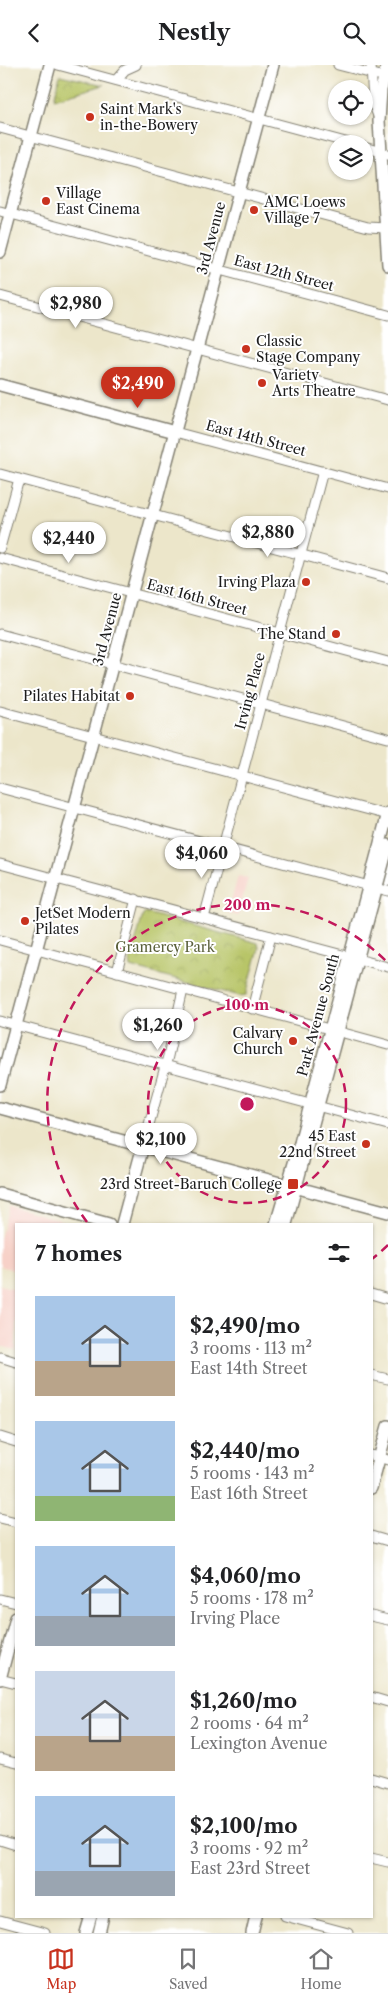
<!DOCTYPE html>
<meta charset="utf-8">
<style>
:root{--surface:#fff;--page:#f2f2f2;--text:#202124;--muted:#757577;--line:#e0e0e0;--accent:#c8321e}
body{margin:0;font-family:"Libre Caslon Text",serif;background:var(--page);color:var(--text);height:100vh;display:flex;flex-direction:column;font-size:19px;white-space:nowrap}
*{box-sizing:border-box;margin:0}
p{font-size:16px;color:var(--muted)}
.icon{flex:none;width:28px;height:28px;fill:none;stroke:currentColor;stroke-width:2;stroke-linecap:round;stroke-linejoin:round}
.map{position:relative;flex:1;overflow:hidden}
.details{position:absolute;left:15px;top:1158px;width:358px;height:695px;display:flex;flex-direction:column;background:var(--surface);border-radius:0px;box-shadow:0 1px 4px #0004}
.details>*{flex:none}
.buttons{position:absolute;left:328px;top:15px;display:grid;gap:10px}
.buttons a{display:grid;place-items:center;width:45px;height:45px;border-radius:50%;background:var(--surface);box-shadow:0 1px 4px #0004;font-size:25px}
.price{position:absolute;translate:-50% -42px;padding:0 11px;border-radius:18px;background:#fff;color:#222;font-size:16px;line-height:32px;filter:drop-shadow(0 1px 2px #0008)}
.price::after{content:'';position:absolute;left:50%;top:30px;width:15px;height:11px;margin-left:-8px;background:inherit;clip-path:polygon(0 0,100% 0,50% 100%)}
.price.current{background:var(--accent);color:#fff}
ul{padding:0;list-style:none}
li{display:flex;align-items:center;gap:15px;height:125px;padding:0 20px}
li span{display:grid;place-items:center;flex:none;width:140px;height:100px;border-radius:0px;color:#555}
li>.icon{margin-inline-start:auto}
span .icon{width:60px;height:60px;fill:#fffc;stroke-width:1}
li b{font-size:21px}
h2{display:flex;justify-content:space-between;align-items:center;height:60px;padding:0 20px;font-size:21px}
header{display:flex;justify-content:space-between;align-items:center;height:65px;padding:0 20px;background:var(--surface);font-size:22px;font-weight:800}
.tab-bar{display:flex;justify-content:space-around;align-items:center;height:70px;border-top:1px solid var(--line);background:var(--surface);font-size:14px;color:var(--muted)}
.tab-bar a{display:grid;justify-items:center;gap:2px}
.tab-bar .current{color:var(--accent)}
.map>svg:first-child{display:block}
.built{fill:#f7d1c8}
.park{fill:url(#park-crowns);stroke:#6a7042}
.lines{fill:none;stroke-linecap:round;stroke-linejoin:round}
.minor-casing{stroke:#848173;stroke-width:11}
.major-casing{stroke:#848173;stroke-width:14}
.minor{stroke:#fff;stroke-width:9}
.major{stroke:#fff;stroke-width:11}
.ring{fill:none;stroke:#c2185b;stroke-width:2.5;stroke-dasharray:9 6}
.poi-dot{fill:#c8321e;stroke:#fff;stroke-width:2}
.labels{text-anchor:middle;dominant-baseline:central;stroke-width:4;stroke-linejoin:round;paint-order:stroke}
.poi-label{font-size:14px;fill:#1c1c1c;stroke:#fff;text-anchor:start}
.street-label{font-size:14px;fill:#1c1c1c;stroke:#fff}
.park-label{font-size:14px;fill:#5a603a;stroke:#fff}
.centre{fill:#c2185b;stroke:#fff;stroke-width:2.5}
.ring-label{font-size:15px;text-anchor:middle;font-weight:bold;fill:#c2185b;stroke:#fff;stroke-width:4;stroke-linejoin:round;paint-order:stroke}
</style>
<header><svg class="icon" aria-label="back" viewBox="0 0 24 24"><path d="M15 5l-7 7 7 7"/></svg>Nestly<svg class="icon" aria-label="search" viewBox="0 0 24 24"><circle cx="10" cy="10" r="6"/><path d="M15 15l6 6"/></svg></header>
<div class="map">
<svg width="388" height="1868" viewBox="0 0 388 1868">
<defs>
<pattern id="park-crowns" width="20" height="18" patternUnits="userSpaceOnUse" patternTransform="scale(1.25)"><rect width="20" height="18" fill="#b8c568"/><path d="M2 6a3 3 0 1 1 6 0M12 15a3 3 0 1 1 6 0" fill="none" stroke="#9ea95a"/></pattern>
</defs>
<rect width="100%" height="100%" fill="#fff"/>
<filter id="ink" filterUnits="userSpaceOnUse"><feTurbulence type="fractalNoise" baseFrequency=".02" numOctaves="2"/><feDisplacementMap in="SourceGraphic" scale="10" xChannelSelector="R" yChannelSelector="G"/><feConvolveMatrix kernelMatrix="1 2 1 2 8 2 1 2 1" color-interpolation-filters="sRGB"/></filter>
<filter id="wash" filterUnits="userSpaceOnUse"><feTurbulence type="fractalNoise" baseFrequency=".0096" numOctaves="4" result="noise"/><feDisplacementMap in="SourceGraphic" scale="20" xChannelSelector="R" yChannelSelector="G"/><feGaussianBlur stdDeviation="1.12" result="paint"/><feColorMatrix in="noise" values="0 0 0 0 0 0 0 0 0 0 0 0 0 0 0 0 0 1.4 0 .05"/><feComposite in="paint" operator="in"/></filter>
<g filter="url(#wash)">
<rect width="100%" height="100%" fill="#ece6ca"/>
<g class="built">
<path d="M238 811 248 813 238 851 228 848Z"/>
<path d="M9 1141 75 1159H16V1206L0 1201V1174Z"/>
<path d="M0 1220 16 1224V1285L0 1281Z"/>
</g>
<g class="park">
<path d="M60 10 104 20 54 34Z"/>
<path d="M146 848 258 878 259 883 246 930 240 931 131 902 130 896 143 850Z"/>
</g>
</g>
<g filter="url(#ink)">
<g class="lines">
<defs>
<g id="minor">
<path d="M58 0 353 79"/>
<path d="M338 0 377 10"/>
<path d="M371 0 373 38 378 51"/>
<path d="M116 15 125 5 136 0"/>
<path d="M0 63 368 162 386 163"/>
<path d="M364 82 388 89"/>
<path d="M0 146 388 250"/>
<path d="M0 231 388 335"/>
<path d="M175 367 388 424"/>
<path d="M0 409 388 513"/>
<path d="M0 483 19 414"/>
<path d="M0 493 388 597"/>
<path d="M0 569 388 673"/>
<path d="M0 646 388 750"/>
<path d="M0 723 388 826"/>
<path d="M0 799 388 902"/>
<path d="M204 853 323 406"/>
<path d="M0 875 388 980"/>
<path d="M117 907 136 834"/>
<path d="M252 944 271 871"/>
<path d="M0 956 388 1060"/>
<path d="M143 1081 168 991 183 925"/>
<path d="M371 1229 388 1234"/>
<path d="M0 1292 16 1297"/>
<path d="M371 1310 388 1314"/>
<path d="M0 1372 16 1377"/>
<path d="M371 1390 388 1395"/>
<path d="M0 1453 16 1457"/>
<path d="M371 1471 388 1476"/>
<path d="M0 1534 16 1538"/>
<path d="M371 1551 388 1555"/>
<path d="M0 1614 16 1618"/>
<path d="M371 1632 388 1637"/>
<path d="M0 1694 16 1698"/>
<path d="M371 1713 388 1718"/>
<path d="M0 1775 16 1780"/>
<path d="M371 1793 388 1797"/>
<path d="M285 1851 348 1868"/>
<path d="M0 1856 45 1868"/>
</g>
<g id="major">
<path d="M387 0 381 25 379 56 388 200"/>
<path d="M0 187 50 0"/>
<path d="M0 320 175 367"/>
<path d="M0 1020 273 0"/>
<path d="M0 1043 388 1147"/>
<path d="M0 1129 109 1159"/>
<path d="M122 1159 143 1081"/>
<path d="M276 1159 300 1078 388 748"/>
<path d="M286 1159 388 780"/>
<path d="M371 1423 388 1361"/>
<path d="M0 1614 16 1553"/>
<path d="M86 1868 91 1851"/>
<path d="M99 1868 103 1851"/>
<path d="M252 1868 256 1851"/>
</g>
</defs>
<use href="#minor" class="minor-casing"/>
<use href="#major" class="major-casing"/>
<use href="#minor" class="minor"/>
<use href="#major" class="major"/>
</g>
</g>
<g class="ring">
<circle cx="247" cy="1039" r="99"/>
<path d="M388 1180A199 199 0 0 1 372 1194M87 1157A199 199 0 0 1 388 898"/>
</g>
<g class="poi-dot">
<circle cx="90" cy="52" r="5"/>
<circle cx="46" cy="136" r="5"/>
<circle cx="254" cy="145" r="5"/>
<circle cx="246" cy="284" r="5"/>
<circle cx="262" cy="318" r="5"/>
<circle cx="306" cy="517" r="5"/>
<circle cx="336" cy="569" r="5"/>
<circle cx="130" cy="631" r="5"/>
<circle cx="25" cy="856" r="5"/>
<circle cx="293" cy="976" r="5"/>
<circle cx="366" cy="1079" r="5"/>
<rect x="287" y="1113" width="12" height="12" rx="2.5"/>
</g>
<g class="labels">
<g class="poi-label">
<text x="100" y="44">Saint Mark's<tspan x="100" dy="16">in-the-Bowery</tspan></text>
<text x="56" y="128">Village<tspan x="56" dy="16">East Cinema</tspan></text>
<text x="264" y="137">AMC Loews<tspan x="264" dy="16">Village 7</tspan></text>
<text x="256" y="276">Classic<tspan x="256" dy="16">Stage Company</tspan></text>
<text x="272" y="310">Variety<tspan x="272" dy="16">Arts Theatre</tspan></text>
<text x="296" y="517" text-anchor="end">Irving Plaza</text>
<text x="326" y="569" text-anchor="end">The Stand</text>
<text x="120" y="631" text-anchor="end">Pilates Habitat</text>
<text x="35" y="848">JetSet Modern<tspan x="35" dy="16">Pilates</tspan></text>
<text x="283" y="968" text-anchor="end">Calvary<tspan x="283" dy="16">Church</tspan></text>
<text x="356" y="1071" text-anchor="end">45 East<tspan x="356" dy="16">22nd Street</tspan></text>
<text x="282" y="1119" text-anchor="end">23rd Street-Baruch College</text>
</g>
<g class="street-label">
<text transform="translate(211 173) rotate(-75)">3rd Avenue</text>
<text transform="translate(284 208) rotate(15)">East 12th Street</text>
<text transform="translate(256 373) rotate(15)">East 14th Street</text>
<text transform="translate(197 532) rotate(15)">East 16th Street</text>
<text transform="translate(107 564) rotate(-75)">3rd Avenue</text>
<text transform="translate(250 626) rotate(-75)">Irving Place</text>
<text transform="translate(318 950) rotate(-75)">Park Avenue South</text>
</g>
<g class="park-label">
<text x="165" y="882">Gramercy Park</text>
</g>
</g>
<circle cx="247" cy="1039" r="8" class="centre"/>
<g class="ring-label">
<text x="247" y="845">200 m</text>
<text x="247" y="945">100 m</text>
</g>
</svg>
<div class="buttons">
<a><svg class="icon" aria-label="locate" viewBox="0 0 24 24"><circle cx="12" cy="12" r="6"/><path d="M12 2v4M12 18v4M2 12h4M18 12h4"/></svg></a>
<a><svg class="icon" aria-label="layers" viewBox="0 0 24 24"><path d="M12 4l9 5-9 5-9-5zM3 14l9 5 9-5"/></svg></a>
</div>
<b class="price" style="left:76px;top:264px">$2,980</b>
<b class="price current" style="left:138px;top:344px">$2,490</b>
<b class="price" style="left:268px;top:493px">$2,880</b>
<b class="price" style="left:69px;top:499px">$2,440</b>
<b class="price" style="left:202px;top:814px">$4,060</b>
<b class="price" style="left:158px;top:986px">$1,260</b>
<b class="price" style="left:161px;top:1100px">$2,100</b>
<section class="details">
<h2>7 homes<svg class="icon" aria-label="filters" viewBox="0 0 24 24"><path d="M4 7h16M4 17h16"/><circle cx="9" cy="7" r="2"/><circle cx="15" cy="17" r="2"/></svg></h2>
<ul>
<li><span style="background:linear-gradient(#a9c7e8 65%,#b9a48a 0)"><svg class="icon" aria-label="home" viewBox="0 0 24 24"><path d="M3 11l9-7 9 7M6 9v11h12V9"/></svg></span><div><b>$2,490/mo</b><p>3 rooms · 113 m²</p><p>East 14th Street</p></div></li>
<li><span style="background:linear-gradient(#a9c7e8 75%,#8fb573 0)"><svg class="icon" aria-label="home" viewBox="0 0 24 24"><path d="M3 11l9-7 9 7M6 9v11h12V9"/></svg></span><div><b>$2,440/mo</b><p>5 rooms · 143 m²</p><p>East 16th Street</p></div></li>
<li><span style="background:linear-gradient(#a9c7e8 70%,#9aa5b1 0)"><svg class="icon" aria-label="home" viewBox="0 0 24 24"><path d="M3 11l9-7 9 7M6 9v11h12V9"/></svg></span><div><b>$4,060/mo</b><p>5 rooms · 178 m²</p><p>Irving Place</p></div></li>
<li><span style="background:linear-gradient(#c9d6e8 65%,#b9a48a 0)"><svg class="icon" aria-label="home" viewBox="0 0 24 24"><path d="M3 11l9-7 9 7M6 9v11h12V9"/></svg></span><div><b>$1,260/mo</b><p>2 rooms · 64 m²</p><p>Lexington Avenue</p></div></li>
<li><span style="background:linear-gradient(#a9c7e8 75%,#9aa5b1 0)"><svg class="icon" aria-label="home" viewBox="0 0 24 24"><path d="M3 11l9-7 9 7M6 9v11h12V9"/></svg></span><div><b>$2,100/mo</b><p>3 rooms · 92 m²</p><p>East 23rd Street</p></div></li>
</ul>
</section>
</div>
<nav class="tab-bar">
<a class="current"><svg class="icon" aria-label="map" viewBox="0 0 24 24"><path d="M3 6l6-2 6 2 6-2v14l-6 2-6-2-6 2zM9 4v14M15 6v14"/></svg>Map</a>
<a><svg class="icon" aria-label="saved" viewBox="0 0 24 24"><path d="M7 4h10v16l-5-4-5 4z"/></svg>Saved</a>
<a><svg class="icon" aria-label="home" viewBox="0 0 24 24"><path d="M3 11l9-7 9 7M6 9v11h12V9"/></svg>Home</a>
</nav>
